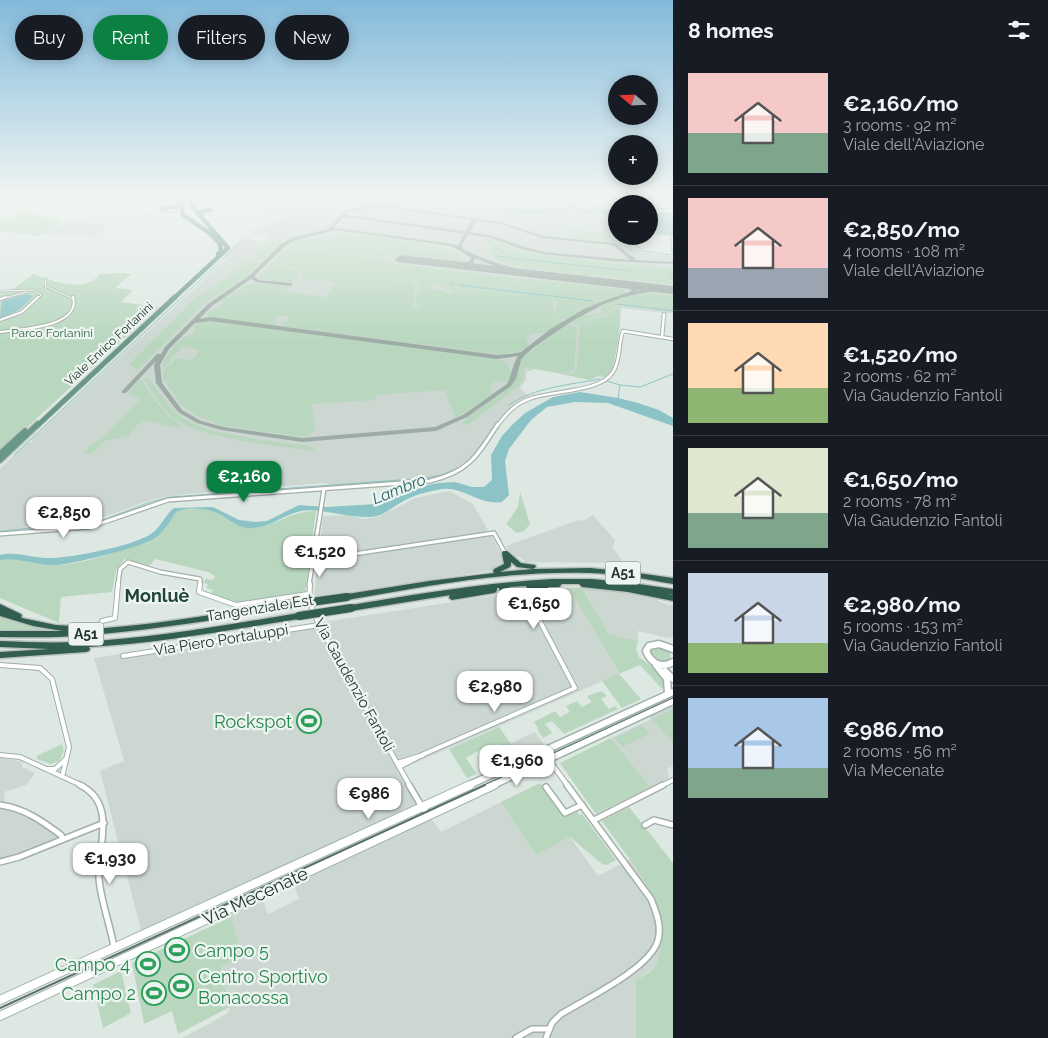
<!DOCTYPE html>
<meta charset="utf-8">
<style>
:root{--surface:#171b24;--page:#242831;--text:#f1f3f6;--muted:#9ea1a6;--line:#363941;--accent:#0b8043}
body{margin:0;font-family:Raleway,sans-serif;background:var(--page);color:var(--text);height:100vh;display:flex;flex-direction:column;font-size:19px;white-space:nowrap}
*{box-sizing:border-box;margin:0}
p{font-size:16px;color:var(--muted)}
.icon{flex:none;width:28px;height:28px;fill:none;stroke:currentColor;stroke-width:2;stroke-linecap:round;stroke-linejoin:round}
.map{position:relative;flex:1;overflow:hidden}
.side{display:flex;flex-direction:column;background:var(--surface);width:375px}
.side>*{flex:none}
.banner{position:absolute;left:15px;top:15px;width:475px;height:45px;display:flex;gap:10px}
.needle{width:32px;rotate:289deg}
.buttons{position:absolute;left:608px;top:75px;display:grid;gap:10px}
.buttons a{display:grid;place-items:center;width:50px;height:50px;border-radius:50%;background:var(--surface);box-shadow:0 2px 12px #0003;font-size:25px}
.price{position:absolute;translate:-50% -42px;padding:0 11px;border-radius:10px;background:#fff;color:#222;font-size:16px;line-height:32px;filter:drop-shadow(0 1px 2px #0008)}
.price::after{content:'';position:absolute;left:50%;top:30px;width:15px;height:11px;margin-left:-8px;background:inherit;clip-path:polygon(0 0,100% 0,50% 100%)}
.price.on{background:var(--accent);color:#fff}
ul{padding:0;list-style:none}
li{display:flex;align-items:center;gap:15px;height:125px;padding:0 15px}
li+li{border-top:1px solid var(--line)}
li span{display:grid;place-items:center;flex:none;width:140px;height:100px;border-radius:0px;color:#555}
li>.icon{margin-inline-start:auto}
span .icon{width:60px;height:60px;fill:#fffc;stroke-width:1}
li b{font-size:21px}
h2{display:flex;justify-content:space-between;align-items:center;height:60px;padding:0 15px;font-size:21px}
.chip{padding:0 18px;border-radius:22px;background:var(--surface);box-shadow:0 2px 12px #0003;font-size:18px;line-height:45px}
.chip.on{background:var(--accent);color:#fff}
main{display:flex;flex:1;min-height:0}
.map>svg:first-child{display:block}
.built{fill:#cdd7d1}
.green{fill:#b9d7bf;fill-rule:evenodd}
.water{fill:#8cc3c7}
.lines{fill:none;stroke-linecap:round;stroke-linejoin:round}
.stream{stroke:#8cc3c7;stroke-width:1}
.canal{stroke:#8cc3c7;stroke-width:2}
.taxiway{fill:#9daca6;fill-rule:evenodd}
.runway{fill:#9daca6;fill-rule:evenodd}
.pedestrian-far1-casing{stroke:#a2afa9;stroke-width:2.5}
.pedestrian-casing{stroke:#a2afa9;stroke-width:4}
.minor-far4-casing{stroke:#a2afa9;stroke-width:3}
.minor-far3-casing{stroke:#a2afa9;stroke-width:4.5}
.minor-far2-casing{stroke:#a2afa9;stroke-width:5.5}
.minor-far1-casing{stroke:#a2afa9;stroke-width:6}
.minor-casing{stroke:#a2afa9;stroke-width:8}
.secondary-far1-casing{stroke:#9fb2a9;stroke-width:9}
.secondary-casing{stroke:#9fb2a9;stroke-width:10}
.primary-far2-casing{stroke:#bdc2c0;stroke-width:5}
.primary-far1-casing{stroke:#bdc2c0;stroke-width:6}
.primary-casing{stroke:#bdc2c0;stroke-width:8}
.motorway-casing{stroke:#bdc2c0;stroke-width:3}
.pedestrian-far1{stroke:#fff;stroke-width:1}
.pedestrian{stroke:#fff;stroke-width:2}
.minor-far4{stroke:#fff;stroke-width:2}
.minor-far3{stroke:#fff;stroke-width:2.5}
.minor-far2{stroke:#fff;stroke-width:3}
.minor-far1{stroke:#fff;stroke-width:4}
.minor{stroke:#fff;stroke-width:5}
.secondary-far1{stroke:#fff;stroke-width:6}
.secondary{stroke:#fff;stroke-width:8}
.primary-far2{stroke:#689888;stroke-width:4}
.primary-far1{stroke:#689888;stroke-width:4.5}
.primary{stroke:#689888;stroke-width:5.5}
.motorway{fill:#315e51;fill-rule:evenodd}
.tram-far1{stroke:#5c716a;stroke-width:1}
.tram{stroke:#5c716a;stroke-width:2}
.motorway-bridge-casing{stroke:#bdc2c0;stroke-width:10;stroke-linecap:butt}
.motorway-bridge{stroke:#315e51;stroke-width:8}
.labels{text-anchor:middle;dominant-baseline:central;stroke-width:4.5;stroke-linejoin:round;paint-order:stroke}
.far-park-label{font-size:12px;fill:#316741;stroke:#eef5f1}
.far-street-label{font-size:12px;fill:#22352e;stroke:#eef5f1}
.shield{fill:#eef5f1;stroke:#5f6f68;stroke-width:1}
.shield-label{font-size:14px;font-weight:bold;fill:#22352e}
.street-label{font-size:15px;fill:#22352e;stroke:#eef5f1}
.water-label{font-size:16px;font-style:italic;fill:#246369;stroke:#eef5f1}
.quarter-label{font-size:18px;font-weight:bold;fill:#204439;stroke:#eef5f1}
.near-leisure-label{font-size:18px;fill:#27864d;stroke:#eef5f1;text-anchor:end}
.near-street-label{font-size:18px;fill:#22352e;stroke:#eef5f1}
</style>
<main>
<div class="map">
<svg width="673" height="1038" viewBox="0 0 673 1038">
<rect width="100%" height="100%" fill="#dee8e3"/>
<g class="built">
<path d="M128 197H131V198L184 197 178 205 153 209 125 202 131 198Z"/>
<path d="M255 197 579 198 587 206 616 229V236H625L637 252 673 256V314L621 308 619 333 613 368 606 377 598 376 590 380 535 369 526 372 527 379 520 388 529 396 515 403 502 416 478 453 458 470 438 478 331 486 325 483 186 494 153 499 91 522 32 528 34 525 29 524 25 528 0 530V469L28 442H33L31 440 227 258 223 257 241 240 244 238 262 242 269 236 250 233 259 227 277 223 276 222 281 221 286 215 248 209 250 207 262 209 268 203 251 200Z"/>
<path d="M68 220 109 226 94 236 44 234Z"/>
<path d="M449 491 473 504 506 562 501 569 314 597 323 516 349 515 363 519 378 517 416 498Z"/>
<path d="M593 515 615 540 613 548 624 563 527 562 517 556 514 557 506 546 578 520 583 521Z"/>
<path d="M583 588 655 597 658 601 668 605H673V637L669 638 638 631V641L609 634Z"/>
<path d="M569 589 619 674 401 769 422 807 142 934 100 771 124 761 94 658 491 596 520 593 523 590Z"/>
<path d="M673 702V766L667 769 669 778 650 787 611 738 651 719 647 714Z"/>
<path d="M535 732 547 749 523 760 511 743Z"/>
<path d="M0 758 18 761 22 762V767L35 773 26 785 4 792 5 803 0 802Z"/>
<path d="M501 802 536 855 570 837 598 876 630 859 654 891 666 917 668 942 664 952 656 967 636 980V1038H183L228 1013 230 1007 221 966 237 958 239 945 228 909 261 895 268 914 299 899 292 880 429 816 441 832Z"/>
<path d="M0 808 12 809 28 815 57 836 56 838 18 854 0 859Z"/>
</g>
<g class="green">
<path d="M581 197H590C599 208 603 209 616 209V224C605 215 588 209 581 197Z"/>
<path d="M20 212 63 220H64L39 236 0 231V223Z"/>
<path d="M571 228 585 232H616V236H622L629 244 636 257 626 248 617 243 577 238 575 234 588 236 574 233 567 229Z"/>
<path d="M339 231 433 245 460 256 458 261 386 253 384 257 321 250 320 248 317 252 383 258 381 262 517 278 516 282H518L519 278 623 289 626 293 589 308 565 320 555 316 557 302 551 298 554 302V316L563 321 546 333 531 334 526 338 529 346 521 351 503 355 280 326 282 322H286L289 316 278 315 275 320 277 322 273 326 214 318 206 315C211 309 217 309 223 304L221 301 224 299C251 281 255 281 287 285L289 287 286 292 326 297 335 282 301 278 304 271 308 270 284 266 292 254 283 266 270 265C279 255 290 239 305 238 313 237 322 240 329 241ZM340 273 549 298H550L441 286 439 287 455 291 450 293 423 286 436 285 420 283 418 285 415 303 419 306 418 308 413 307 415 283Z"/>
<path d="M486 238 520 251 542 255 673 269V284L521 268 522 263H520L519 267 494 260Z"/>
<path d="M281 240 284 241 263 260 252 258 264 245Z"/>
<path d="M248 261 261 262 245 277 204 304 137 371 129 364 195 299 231 275Z"/>
<path d="M269 266 301 270 302 271 292 283 257 279Z"/>
<path d="M122 273 131 274 115 288 133 290 121 302 158 307 0 452V290L11 291 33 274C54 281 85 294 100 274Z"/>
<path d="M651 293 673 295V312L617 305 605 314 581 321 577 325 569 322 582 315H596L602 312 600 308C611 298 635 294 651 293Z"/>
<path d="M618 307H621L619 333 613 368 606 377 598 376 590 380 563 374 571 373 577 370 580 323 605 316Z"/>
<path d="M203 320 494 358C505 360 512 365 511 377L509 381H496L491 385 492 394 456 418 445 393H447L446 390 376 395V400L312 404 315 430 308 436H292L221 425 197 416 182 406 163 378V371L177 358 191 360 200 351 183 346 170 360 171 362 162 369C164 358 172 346 182 339 187 335 191 336 196 331L193 327Z"/>
<path d="M568 323 577 328 574 370 564 373 526 368 524 370 523 379 518 387 468 425 462 424 466 418 513 384C519 376 517 365 523 357Z"/>
<path d="M143 378H148C159 390 167 406 180 416 207 436 276 441 310 446L315 450 311 451C275 445 201 439 173 418 161 408 152 391 143 378Z"/>
<path d="M141 379C153 397 163 415 182 426L179 428 142 420 130 433 131 435 105 441 92 454 83 453 90 446 105 436 141 398 129 395 128 392Z"/>
<path d="M520 492 530 524 524 531 517 533 506 524 518 507Z"/>
<path d="M198 509C204 509 211 510 217 513 227 517 236 527 248 528 273 529 290 510 316 511L305 593 238 604 210 595 213 590 206 588 208 584 203 583 206 579 213 580 215 576 208 572 155 559 148 568 125 559 116 570 112 592 61 597 59 623 0 598V560C20 557 38 566 58 565 86 564 122 549 150 542L156 538 176 512 180 510Z"/>
<path d="M592 587 631 592 655 597 583 589 609 634 638 641 636 649 639 657C650 666 663 671 665 686L662 689 640 665 619 674 641 699 622 708 602 681 619 673 569 589H547L538 603 542 611H539L535 598 544 589Z"/>
<path d="M0 614 71 631 0 630Z"/>
<path d="M658 646 670 653V660L664 663 655 660 649 651Z"/>
<path d="M602 691 607 696 601 699 609 709 615 706 618 709 564 734 552 721 545 724 552 733 543 738 537 729 538 728 534 722 555 711 560 717 570 712 566 706 577 701 582 707 592 702 587 696Z"/>
<path d="M673 709V743L652 719Z"/>
<path d="M642 725 649 734 622 747 615 738Z"/>
<path d="M499 727 519 755 508 760 498 744 478 751 466 758 477 774 467 778 449 749Z"/>
<path d="M611 738 650 787 596 814 560 763Z"/>
<path d="M62 744 64 751 59 761 51 764 37 759V756Z"/>
<path d="M540 783 564 817 577 811 579 815 582 814 616 860 607 865 602 864 570 837 536 855 501 802Z"/>
<path d="M629 807 673 863V1038H636V980C642 976 650 973 655 967 673 930 652 888 629 858 620 846 611 833 602 821Z"/>
<path d="M231 917 239 945 237 958 221 967 230 1007 178 1034 172 1011 144 1024 132 963Z"/>
<path d="M121 971 131 1013 103 1028 93 985Z"/>
</g>
<g class="water">
<path d="M673 212V236L649 233V213Z"/>
<path d="M27 294 33 296C22 308 17 313 0 317L2 301Z"/>
<path d="M580 392 618 398 638 403 659 410 673 418V426L608 403 575 402 547 407 531 420 509 449 505 461 509 495 502 502C480 506 464 487 443 489 429 491 413 495 400 503 393 507 385 514 377 516 358 521 320 507 301 511 282 515 268 530 247 528 235 527 227 517 217 513 206 508 186 507 176 512 170 521 163 533 154 539 142 547 73 564 57 565 37 566 20 557 0 560V555C15 551 30 557 46 558 68 559 133 546 151 534 161 527 165 515 174 508L213 507 239 520 256 522 267 521 299 505 326 507 377 504 428 485 439 483 455 482 472 487H484L492 480 491 455 502 436 512 425 525 413 553 397Z"/>
</g>
<g class="lines">
<g class="stream">
<path d="M98 197 135 205"/>
<path d="M585 197 596 209 616 210"/>
<path d="M657 197 666 208"/>
<path d="M138 206 143 207"/>
<path d="M147 208 152 209"/>
<path d="M649 209 673 208"/>
<path d="M161 211 177 213"/>
<path d="M629 236 639 251"/>
<path d="M630 236 642 251 673 255"/>
<path d="M671 238 672 254"/>
<path d="M488 240 510 258 630 271"/>
<path d="M227 255 242 241"/>
<path d="M494 256 508 257"/>
<path d="M669 275H673"/>
<path d="M450 284 454 285"/>
<path d="M459 285 593 301"/>
<path d="M617 304 673 311"/>
<path d="M607 381 620 385 618 398"/>
<path d="M620 385 640 387 673 374"/>
<path d="M509 405C535 387 569 385 600 379"/>
<path d="M14 455 226 256"/>
<path d="M472 457 484 441"/>
<path d="M0 531 100 521 153 501 171 497 425 478 442 475 464 465"/>
</g>
<g class="canal">
<path d="M495 208 530 212"/>
<path d="M552 210 575 208 592 212"/>
<path d="M532 212 549 211"/>
<path d="M596 212 616 210"/>
</g>
<path class="taxiway" d="M380 205 501 222 543 236 613 243C622 246 626 254 635 258V260L673 262V264L610 261 543 254 521 249 487 237 468 235 462 245 463 249C486 261 509 267 534 273V274L532 275 499 268 475 258 473 264 453 266V264L469 262 471 258 467 255 451 246 336 230 295 240 284 247 255 275V277L258 280 290 283 292 284V286L257 282 251 279 212 306 199 319 210 317 497 355 511 354 521 352 552 328 584 309 601 302 632 291 629 287 617 285V283L633 285 637 291 655 288H673V292L655 291 637 294 621 298 604 304 572 321 534 347 524 356 521 360 516 379 511 386 467 417 436 431 302 442 221 430 197 423 178 412 156 383 154 365 156 361 126 393H122V391L157 354H161L165 347 208 304 250 275 280 245 291 238 328 229 346 210ZM380 207 474 220 471 221 465 231 346 215 349 212ZM348 217 464 234 458 246 452 244 336 228H333L343 218ZM481 221 500 224 542 238 612 245 617 248 630 260 543 252 525 247 490 235 470 232 475 223ZM210 321 497 359 518 356C512 365 512 375 507 384L463 415 435 427 302 438 224 427 201 421 182 410 162 383 160 365 169 349 195 323Z"/>
<path class="runway" d="M401 255 673 286V294L397 262 395 259Z"/>
<defs>
<g id="pedestrian-far1">
<path d="M46 279 45 286 74 299"/>
<path d="M0 291 34 290 41 295 37 299"/>
<path d="M1 299 27 292"/>
</g>
<g id="pedestrian">
<path d="M0 299 6 297"/>
<path d="M0 320 22 312 38 297"/>
<path d="M0 332C19 329 81 328 73 297"/>
</g>
<g id="minor-far4">
<path d="M80 198 153 210"/>
<path d="M137 208 140 211 163 209"/>
<path d="M167 210 182 211"/>
</g>
<g id="minor-far3">
<path d="M662 337 664 314"/>
<path d="M497 426C506 414 515 404 529 399 551 390 600 393 613 372 621 360 618 344 623 331L673 339"/>
</g>
<g id="minor-far2">
<path d="M0 534 90 527 168 500 430 481C469 472 477 456 498 424"/>
<path d="M314 560 494 533 505 553"/>
<path d="M118 585 120 569 128 562 160 572 200 579V585"/>
<path d="M309 585 324 489"/>
</g>
<g id="minor-far1">
<path d="M200 584 199 592 236 605 308 594"/>
<path d="M310 584 309 601 319 625 410 786"/>
<path d="M102 621 115 618 118 584"/>
<path d="M123 656 319 625"/>
<path d="M0 665 40 668 52 679 69 747 63 773"/>
<path d="M0 755 20 757 83 786"/>
<path d="M549 760 568 786"/>
<path d="M397 763 423 755"/>
<path d="M399 767 424 754 575 688 534 610"/>
<path d="M48 769H55L66 759"/>
<path d="M661 786 673 780"/>
</g>
<g id="minor">
<path d="M80 785C118 804 97 847 99 879 101 902 110 924 114 947"/>
<path d="M409 785 422 807 429 815"/>
<path d="M546 787 565 813 582 805"/>
<path d="M0 805C24 808 42 821 61 835L63 839"/>
<path d="M594 820 663 785"/>
<path d="M645 825 654 820 673 825"/>
<path d="M0 862 19 857 104 823"/>
<path d="M516 1038 532 1029H548"/>
<path d="M546 1038 552 1023 561 1014C586 999 651 968 658 940 662 926 656 912 651 899L567 785"/>
</g>
<g id="secondary-far1">
<path d="M673 649 659 644 649 646 646 651C651 663 661 669 673 662"/>
<path d="M656 665 667 679 668 694"/>
<path d="M665 671 673 679"/>
<path d="M467 786 673 692"/>
<path d="M491 786 673 701"/>
</g>
<g id="secondary">
<path d="M0 1000 470 785"/>
<path d="M0 1016 494 785"/>
</g>
<g id="primary-far2">
<path d="M186 197 182 206 183 215 211 234 220 244 221 251 218 254"/>
<path d="M162 209 176 207 182 202"/>
<path d="M201 216V211L211 210"/>
<path d="M173 299 228 248 191 205 189 197"/>
</g>
<path id="primary-far1" d="M37 426 175 297"/>
<g id="primary">
<path d="M0 454 25 431"/>
<path d="M0 460 38 424"/>
</g>
<g id="motorway">
<path d="M503 551H507L521 563 535 565 536 567 533 569 590 568 631 572 673 578V584C645 579 618 574 590 573 508 570 427 586 347 600L345 599 344 597 345 595 347 594 429 581 494 573 493 571 494 569 504 564 502 553ZM511 562 517 567 533 569 500 572 510 567 511 565Z"/>
<path d="M552 579H592L632 583 673 589V595L645 590 673 595V601L628 592 582 587 579 584H562L559 587H549L538 595 535 606 538 610 536 612 534 613 532 612 522 595 502 592 500 591 499 588H497V590L496 592 494 593 452 600 450 599 449 597 450 595 463 593 351 611 349 610 347 608 349 606 351 605C418 594 484 583 552 579ZM526 586 527 588H538L533 592 531 598 526 591 507 587Z"/>
<path d="M297 601 299 602 300 604 299 606 297 607C224 618 151 631 77 636 51 638 26 637 0 637V631H62L33 626 0 616V604L21 614 22 616 21 617 22 618 56 625 90 627 93 629C162 624 229 612 297 601Z"/>
<path d="M299 613 302 614 303 616 302 618 299 619C229 630 160 643 89 647L90 649 89 651 86 652 0 658V652L49 649 0 647V641C25 642 51 643 76 642 151 639 225 625 299 613Z"/>
</g>
</defs>
<use href="#pedestrian-far1" class="pedestrian-far1-casing"/>
<use href="#pedestrian" class="pedestrian-casing"/>
<use href="#minor-far4" class="minor-far4-casing"/>
<use href="#minor-far3" class="minor-far3-casing"/>
<use href="#minor-far2" class="minor-far2-casing"/>
<use href="#minor-far1" class="minor-far1-casing"/>
<use href="#minor" class="minor-casing"/>
<use href="#secondary-far1" class="secondary-far1-casing"/>
<use href="#secondary" class="secondary-casing"/>
<use href="#primary-far2" class="primary-far2-casing"/>
<use href="#primary-far1" class="primary-far1-casing"/>
<use href="#primary" class="primary-casing"/>
<use href="#motorway" class="motorway-casing"/>
<use href="#pedestrian-far1" class="pedestrian-far1"/>
<use href="#pedestrian" class="pedestrian"/>
<use href="#minor-far4" class="minor-far4"/>
<use href="#minor-far3" class="minor-far3"/>
<use href="#minor-far2" class="minor-far2"/>
<use href="#minor-far1" class="minor-far1"/>
<use href="#minor" class="minor"/>
<use href="#secondary-far1" class="secondary-far1"/>
<use href="#secondary" class="secondary"/>
<use href="#primary-far2" class="primary-far2"/>
<use href="#primary-far1" class="primary-far1"/>
<use href="#primary" class="primary"/>
<use href="#motorway" class="motorway"/>
<path class="tram-far1" d="M482 786 673 698"/>
<path class="tram" d="M0 1008 485 785"/>
<defs>
<g id="motorway-bridge">
<path d="M297 604 347 597"/>
<path d="M299 616 351 608"/>
</g>
</defs>
<use href="#motorway-bridge" class="motorway-bridge-casing"/>
<use href="#motorway-bridge" class="motorway-bridge"/>
</g>
<linearGradient id="sky" x2="0" y2="1"><stop stop-color="#83badb"/><stop offset="0.57" stop-color="#f0f5f2"/><stop offset="1" stop-color="#f0f5f2" stop-opacity="0"/></linearGradient>
<rect width="673" height="343" fill="url(#sky)"/>
<defs>
<symbol id="stadium-ring" viewBox="-11 -11 22 22"><circle r="9.5" fill="#eef5f1" stroke="#2e9e5b" stroke-width="1.5"/><path d="M0-5a6.5 5 0 1 0 0 10a6.5 5 0 1 0 0-10ZM-3.5-1.8h7v3.6h-7Z" fill="#2e9e5b"/></symbol>
</defs>
<g fill-rule="evenodd">
<use href="#stadium-ring" x="295" y="707" width="28" height="28"/>
<use href="#stadium-ring" x="163" y="936" width="28" height="28"/>
<use href="#stadium-ring" x="134" y="950" width="28" height="28"/>
<use href="#stadium-ring" x="167" y="972" width="28" height="28"/>
<use href="#stadium-ring" x="140" y="979" width="28" height="28"/>
</g>
<g class="labels">
<g class="far-park-label">
<text x="52" y="333">Parco Forlanini</text>
</g>
<g class="far-street-label">
<text transform="translate(109 344) rotate(-43)">Viale Enrico Forlanini</text>
</g>
<g class="shield">
<rect x="605.5" y="561.5" width="35" height="23" rx="4"/>
<rect x="68.5" y="622.5" width="35" height="23" rx="4"/>
</g>
<g class="shield-label">
<text x="623" y="573">A51</text>
<text x="86" y="634">A51</text>
</g>
<g class="street-label">
<text transform="translate(260 608) rotate(-9)">Tangenziale Est</text>
<text transform="translate(221 640) rotate(-9)">Via Piero Portaluppi</text>
<text transform="translate(354 685) rotate(61)">Via Gaudenzio Fantoli</text>
</g>
<g class="water-label">
<text transform="translate(399 489) rotate(-22)">Lambro</text>
</g>
<g class="quarter-label">
<text x="157" y="595">Monluè</text>
</g>
<g class="near-leisure-label">
<text x="292" y="721">Rockspot</text>
<text x="194" y="950" text-anchor="start">Campo 5</text>
<text x="130" y="964">Campo 4</text>
<text x="198" y="976" text-anchor="start">Centro Sportivo<tspan x="198" dy="21">Bonacossa</tspan></text>
<text x="136" y="993">Campo 2</text>
</g>
<g class="near-street-label">
<text transform="translate(255 896) rotate(-25)">Via Mecenate</text>
</g>
</g>
</svg>
<div class="buttons">
<a><svg class="needle" viewBox="-14 -14 28 28"><path d="M0-13l5 13h-10z" fill="#e53935"/><path d="M0 13l5-13h-10z" fill="#9ea1a6"/></svg></a>
<a>+</a>
<a>−</a>
</div>
<b class="price on" style="left:244px;top:503px">€2,160</b>
<b class="price" style="left:64px;top:539px">€2,850</b>
<b class="price" style="left:320px;top:578px">€1,520</b>
<b class="price" style="left:534px;top:630px">€1,650</b>
<b class="price" style="left:495px;top:713px">€2,980</b>
<b class="price" style="left:517px;top:787px">€1,960</b>
<b class="price" style="left:369px;top:820px">€986</b>
<b class="price" style="left:110px;top:885px">€1,930</b>
<div class="banner">
<a class="chip">Buy</a>
<a class="chip on">Rent</a>
<a class="chip">Filters</a>
<a class="chip">New</a>
</div>
</div>
<section class="side">
<h2>8 homes<svg class="icon" aria-label="filters" viewBox="0 0 24 24"><path d="M4 7h16M4 17h16"/><circle cx="9" cy="7" r="2"/><circle cx="15" cy="17" r="2"/></svg></h2>
<ul>
<li><span style="background:linear-gradient(#f6c9c9 60%,#7fa58c 0)"><svg class="icon" aria-label="home" viewBox="0 0 24 24"><path d="M3 11l9-7 9 7M6 9v11h12V9"/></svg></span><div><b>€2,160/mo</b><p>3 rooms · 92 m²</p><p>Viale dell'Aviazione</p></div></li>
<li><span style="background:linear-gradient(#f6c9c9 70%,#9aa5b1 0)"><svg class="icon" aria-label="home" viewBox="0 0 24 24"><path d="M3 11l9-7 9 7M6 9v11h12V9"/></svg></span><div><b>€2,850/mo</b><p>4 rooms · 108 m²</p><p>Viale dell'Aviazione</p></div></li>
<li><span style="background:linear-gradient(#ffd9b3 65%,#8fb573 0)"><svg class="icon" aria-label="home" viewBox="0 0 24 24"><path d="M3 11l9-7 9 7M6 9v11h12V9"/></svg></span><div><b>€1,520/mo</b><p>2 rooms · 62 m²</p><p>Via Gaudenzio Fantoli</p></div></li>
<li><span style="background:linear-gradient(#dfe7d0 65%,#7fa58c 0)"><svg class="icon" aria-label="home" viewBox="0 0 24 24"><path d="M3 11l9-7 9 7M6 9v11h12V9"/></svg></span><div><b>€1,650/mo</b><p>2 rooms · 78 m²</p><p>Via Gaudenzio Fantoli</p></div></li>
<li><span style="background:linear-gradient(#c9d6e8 70%,#8fb573 0)"><svg class="icon" aria-label="home" viewBox="0 0 24 24"><path d="M3 11l9-7 9 7M6 9v11h12V9"/></svg></span><div><b>€2,980/mo</b><p>5 rooms · 153 m²</p><p>Via Gaudenzio Fantoli</p></div></li>
<li><span style="background:linear-gradient(#a9c7e8 70%,#7fa58c 0)"><svg class="icon" aria-label="home" viewBox="0 0 24 24"><path d="M3 11l9-7 9 7M6 9v11h12V9"/></svg></span><div><b>€986/mo</b><p>2 rooms · 56 m²</p><p>Via Mecenate</p></div></li>
</ul>
</section>
</main>
